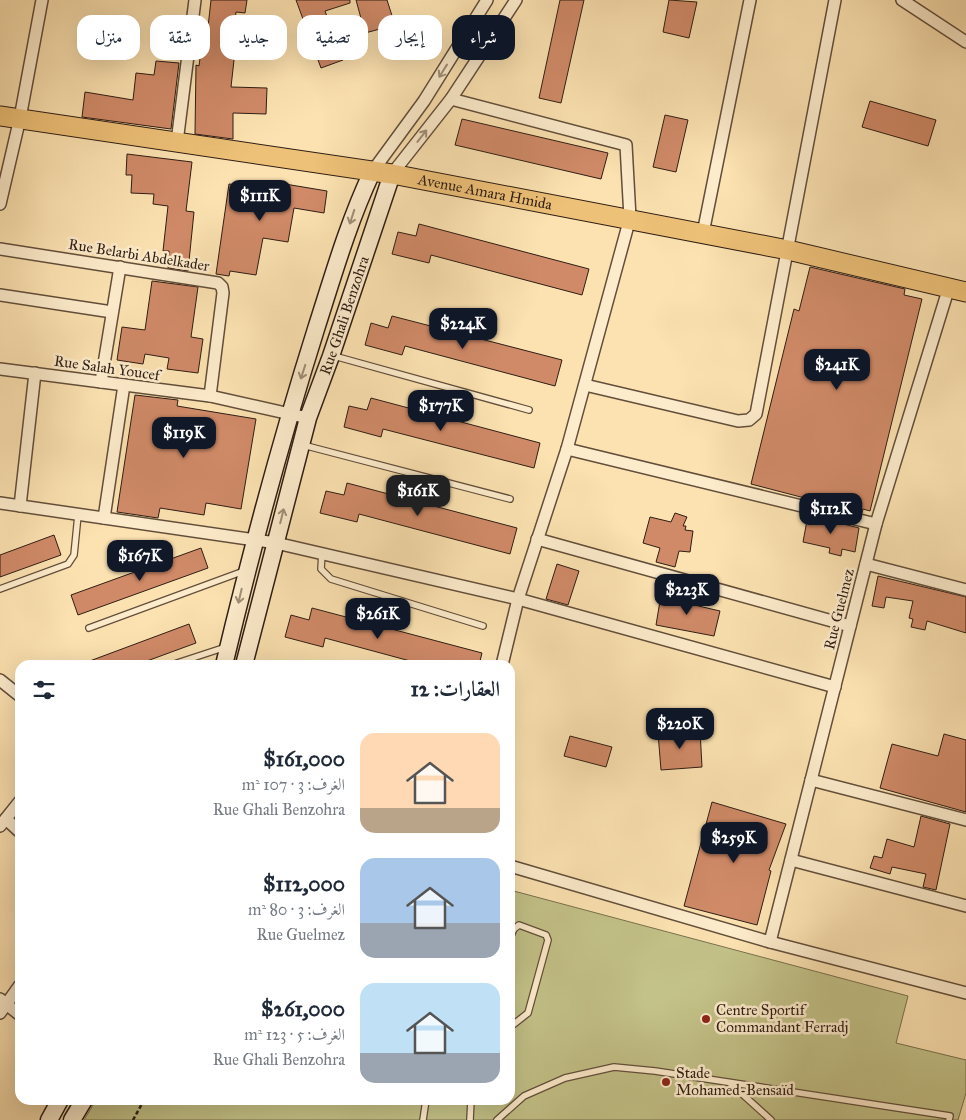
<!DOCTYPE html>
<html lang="ar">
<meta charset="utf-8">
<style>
:root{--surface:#fff;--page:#f2f2f3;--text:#1f2937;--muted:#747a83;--accent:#111827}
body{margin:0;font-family:"IM FELL Great Primer",Amiri,serif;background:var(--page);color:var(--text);direction:rtl;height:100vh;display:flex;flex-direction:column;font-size:19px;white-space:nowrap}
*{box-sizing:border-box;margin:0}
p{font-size:16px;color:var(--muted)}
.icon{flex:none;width:28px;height:28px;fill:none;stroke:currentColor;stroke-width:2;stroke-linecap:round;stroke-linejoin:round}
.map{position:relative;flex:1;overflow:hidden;direction:ltr}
.panel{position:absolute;left:15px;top:660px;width:500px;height:445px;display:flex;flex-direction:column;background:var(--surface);border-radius:15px;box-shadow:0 5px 20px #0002;direction:rtl}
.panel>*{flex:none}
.hud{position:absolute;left:15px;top:15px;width:500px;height:45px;direction:rtl;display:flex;gap:10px}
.price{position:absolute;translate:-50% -42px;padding:0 11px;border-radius:10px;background:var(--accent);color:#fff;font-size:16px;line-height:32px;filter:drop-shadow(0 1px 2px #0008)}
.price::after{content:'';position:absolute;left:50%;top:30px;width:15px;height:11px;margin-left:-8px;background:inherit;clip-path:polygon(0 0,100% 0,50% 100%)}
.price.on{background:#222;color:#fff}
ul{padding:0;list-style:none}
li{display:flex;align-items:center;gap:15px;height:125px;padding:0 15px}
li span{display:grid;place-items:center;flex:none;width:140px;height:100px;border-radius:15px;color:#555}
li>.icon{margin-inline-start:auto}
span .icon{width:60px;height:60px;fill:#fffc;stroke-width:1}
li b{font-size:21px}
h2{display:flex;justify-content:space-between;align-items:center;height:60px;padding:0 15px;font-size:21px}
.chip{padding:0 18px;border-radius:15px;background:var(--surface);box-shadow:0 5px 20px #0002;font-size:18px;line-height:45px}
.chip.on{background:var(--accent);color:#fff}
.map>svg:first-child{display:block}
.green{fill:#c3c288;stroke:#78704e}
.building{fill:#d08a68;stroke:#2e1d14}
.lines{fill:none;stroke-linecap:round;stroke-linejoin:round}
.lane-casing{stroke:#624e3b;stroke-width:8}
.street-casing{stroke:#624e3b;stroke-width:14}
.secondary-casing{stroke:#2e1d14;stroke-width:19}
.primary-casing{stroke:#2e1d14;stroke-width:21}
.path{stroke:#2e1d14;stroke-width:2.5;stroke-dasharray:4 2.5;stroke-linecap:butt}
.lane{stroke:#fdeccc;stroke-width:5.5}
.street{stroke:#fdeccc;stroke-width:11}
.secondary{stroke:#fdeccc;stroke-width:16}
.primary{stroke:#eec178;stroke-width:19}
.oneway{stroke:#a08f79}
.poi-dot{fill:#8f2418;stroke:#fdeccc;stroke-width:2}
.labels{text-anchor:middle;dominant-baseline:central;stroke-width:5;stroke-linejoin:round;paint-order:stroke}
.street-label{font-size:15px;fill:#2e1d14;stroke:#fdeccc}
.poi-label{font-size:15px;fill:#2e1d14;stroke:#fdeccc;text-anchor:start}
</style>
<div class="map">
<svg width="966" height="1120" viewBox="0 0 966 1120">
<rect width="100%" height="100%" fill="#fce2b1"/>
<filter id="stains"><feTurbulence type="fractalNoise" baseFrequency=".004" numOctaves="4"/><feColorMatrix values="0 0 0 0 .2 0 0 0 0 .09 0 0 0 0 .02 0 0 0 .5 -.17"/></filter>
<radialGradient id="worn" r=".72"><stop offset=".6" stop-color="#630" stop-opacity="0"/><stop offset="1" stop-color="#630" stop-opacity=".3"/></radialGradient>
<path class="green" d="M510 890 908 996 896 1043 966 1060V1093L958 1120H84L96 1100H510Z"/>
<g class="building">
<path d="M211 0H247L245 13 236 12 233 35 242 36 241 51H235L231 87 267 88 266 114 233 113V139L195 134 196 65 199 66 203 35 207 36Z"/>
<path d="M296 0H350V3L325 11 343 60 321 68Z"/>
<path d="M356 0H387L395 25 365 33Z"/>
<path d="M560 0H584L561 103 539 98Z"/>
<path d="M669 0 697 2 689 38 663 32Z"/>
<path d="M156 61 179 63 171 129 82 117 85 92 133 100 136 73 154 75Z"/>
<path d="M870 101 936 120 928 146 862 127Z"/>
<path d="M665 115 688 120 676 172 653 167Z"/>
<path d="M462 119 608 153 601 179 455 145Z"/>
<path d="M127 154 192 162 186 211 194 212 188 271 168 268 169 251H163L168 206 153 204 154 194 131 193 132 175H126Z"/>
<path d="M279 183 327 191 324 213 294 208 288 242 263 238 256 275 230 271 229 276 216 274 229 184 278 191Z"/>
<path d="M419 224 589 269 582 295 431 255 429 263 392 254 398 232 416 236Z"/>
<path d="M810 267 905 289 904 295 922 299 870 511 863 509 862 513 751 484 794 309 799 311Z"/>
<path d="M152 281 198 287 191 337 203 339 198 373 167 369 169 358 145 354 143 364 117 360 122 327 145 330Z"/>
<path d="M392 316 562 360 555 386 405 346 402 355 365 345 371 323 388 328Z"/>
<path d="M135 395 178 400 177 406 256 419 241 509 206 503 204 515 160 508 158 518 117 512Z"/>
<path d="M371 398 540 443 534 468 383 429 381 437 344 427 349 406 367 410Z"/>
<path d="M347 483 517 528 510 554 359 514 357 522 320 513 326 491 344 495Z"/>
<path d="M675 513 687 517 683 526H686L685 530 693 531 690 552 679 551 675 567 656 562 660 548 643 543 650 517 671 522Z"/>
<path d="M808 515 859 528 855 552 842 549 841 556 829 553 830 548 803 542Z"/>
<path d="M54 535 61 555 0 577V555Z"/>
<path d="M201 548 208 568 78 615 71 595Z"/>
<path d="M557 564 579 571 568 605 546 599Z"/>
<path d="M878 576 966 597V633L927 621 925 630 911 627 913 619 909 618 913 601 886 597 884 608 872 606Z"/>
<path d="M666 594 691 599 690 604 720 611 714 636 656 625 660 601 665 602Z"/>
<path d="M312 608 482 653 479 665H425L325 638 323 647 285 637 291 615 309 620Z"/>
<path d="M189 624 196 643 136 665H79Z"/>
<path d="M700 730 702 767 661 770 658 733Z"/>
<path d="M944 734 966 740V812L880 788 892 744 938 756Z"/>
<path d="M570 736 612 747 606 767 564 756Z"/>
<path d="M712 802 786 824 769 870 771 871 757 925 684 906Z"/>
<path d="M921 816 950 824 936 890 923 887 926 874 892 867 890 874 870 868 874 856 882 858 887 839 914 847Z"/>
</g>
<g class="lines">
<defs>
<g id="lane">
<path d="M334 356 529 410"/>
<path d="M303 445 510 499"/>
<path d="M322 553 321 569 331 579 483 626"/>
<path d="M0 589 68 564 74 555 78 515"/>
<path d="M89 628 244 571"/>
<path d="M171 665 226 647"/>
<path d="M510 938 514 929 519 925 546 935 548 940 528 1013 514 1024 510 1020"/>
<path d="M730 1083 771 1120"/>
<path d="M423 1120 426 1100"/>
<path d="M470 1120 471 1100"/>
<path d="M497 1120 524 1096 565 1078 614 1067 655 1071 950 1116 949 1120"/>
</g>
<g id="street">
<path d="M902 0 966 42"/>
<path d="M451 99 626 145 630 218 567 449 518 599 502 665"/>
<path d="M177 142 195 0"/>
<path d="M372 172 424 101 487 0"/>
<path d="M392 174 451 99 516 0"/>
<path d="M0 204 20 118 42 0"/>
<path d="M703 233 750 0"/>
<path d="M0 249 218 283 222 287 223 293 210 396"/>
<path d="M0 295 112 312"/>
<path d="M0 369 210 396 308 418"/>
<path d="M101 382 120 267"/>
<path d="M585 385 738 421 749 420 756 414 835 0"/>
<path d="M567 449 876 524"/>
<path d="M0 503 276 543 518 599 835 687"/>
<path d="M20 506 35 373"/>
<path d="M104 518 124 385"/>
<path d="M537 539 850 626"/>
<path d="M866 564 966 590"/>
<path d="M0 680 20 696"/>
<path d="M811 780 966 820"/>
<path d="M6 819 20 832"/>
<path d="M0 826 20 801"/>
<path d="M791 860 966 906"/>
<path d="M510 866 770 942 966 993"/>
<path d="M770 942 876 524 949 287"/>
<path d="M0 999 20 1015"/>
<path d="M0 1013 20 985"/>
</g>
<g id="secondary">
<path d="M224 665C251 552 281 440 316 329 333 276 348 223 372 172"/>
<path id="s1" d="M244 665 308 418 331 356 392 174"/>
<path d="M49 1120 60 1100"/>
<path d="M72 1120 84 1100"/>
</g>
<g id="primary">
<path id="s2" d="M0 116 392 174 788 250 966 292"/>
</g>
</defs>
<use href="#lane" class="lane-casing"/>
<use href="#street" class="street-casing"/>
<use href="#secondary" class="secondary-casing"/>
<use href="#primary" class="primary-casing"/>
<path class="path" d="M133 1120 144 1100"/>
<use href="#lane" class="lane"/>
<use href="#street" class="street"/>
<use href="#secondary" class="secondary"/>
<use href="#primary" class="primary"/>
</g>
<defs><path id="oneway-shaft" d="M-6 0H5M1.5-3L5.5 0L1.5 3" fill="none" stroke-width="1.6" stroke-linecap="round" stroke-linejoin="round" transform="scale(1.25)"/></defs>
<g class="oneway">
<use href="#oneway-shaft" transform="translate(443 71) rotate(122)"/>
<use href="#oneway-shaft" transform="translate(422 136) rotate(-52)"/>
<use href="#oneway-shaft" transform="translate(352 217) rotate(108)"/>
<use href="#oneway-shaft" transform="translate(303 372) rotate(108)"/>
<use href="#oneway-shaft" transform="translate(282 516) rotate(-76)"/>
<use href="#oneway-shaft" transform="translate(240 596) rotate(103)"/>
</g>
<g class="poi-dot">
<circle cx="706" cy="1019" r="5"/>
<circle cx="666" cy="1082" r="5"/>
</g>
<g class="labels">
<g class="street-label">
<text stroke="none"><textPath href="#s2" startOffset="491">Avenue Amara Hmida</textPath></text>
<text transform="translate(139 255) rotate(9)">Rue Belarbi Abdelkader</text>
<text stroke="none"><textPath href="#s1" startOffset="364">Rue Ghali Benzohra</textPath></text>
<text transform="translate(107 368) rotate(8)">Rue Salah Youcef</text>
<text transform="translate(839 609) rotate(-76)">Rue Guelmez</text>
</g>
<g class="poi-label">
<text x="716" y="1010">Centre Sportif<tspan x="716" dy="17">Commandant Ferradj</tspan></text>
<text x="676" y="1073">Stade<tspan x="676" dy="17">Mohamed-Bensaïd</tspan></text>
</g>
</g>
<rect width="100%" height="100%" filter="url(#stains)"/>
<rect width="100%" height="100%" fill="url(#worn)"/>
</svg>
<b class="price" style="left:260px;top:222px">$111K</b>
<b class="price" style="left:463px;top:350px">$224K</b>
<b class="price" style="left:837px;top:391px">$241K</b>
<b class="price" style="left:441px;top:432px">$177K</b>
<b class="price" style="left:184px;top:459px">$119K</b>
<b class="price on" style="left:418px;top:517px">$161K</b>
<b class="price" style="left:831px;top:535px">$112K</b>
<b class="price" style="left:140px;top:582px">$167K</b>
<b class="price" style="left:687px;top:616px">$223K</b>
<b class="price" style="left:378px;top:640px">$261K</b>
<b class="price" style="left:680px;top:750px">$220K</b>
<b class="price" style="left:734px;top:864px">$259K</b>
<div class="hud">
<a class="chip on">شراء</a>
<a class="chip">إيجار</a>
<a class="chip">تصفية</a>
<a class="chip">جديد</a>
<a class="chip">شقة</a>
<a class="chip">منزل</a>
</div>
<section class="panel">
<h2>العقارات: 12<svg class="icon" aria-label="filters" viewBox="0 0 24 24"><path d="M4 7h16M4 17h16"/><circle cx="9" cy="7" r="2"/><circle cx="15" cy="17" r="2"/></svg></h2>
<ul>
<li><span style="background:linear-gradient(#ffd9b3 75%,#b9a48a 0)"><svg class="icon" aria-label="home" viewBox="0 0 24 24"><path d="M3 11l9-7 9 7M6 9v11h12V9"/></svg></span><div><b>$161,000</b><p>الغرف: 3 · 107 m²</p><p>Rue Ghali Benzohra</p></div></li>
<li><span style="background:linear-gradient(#a9c7e8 65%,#9aa5b1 0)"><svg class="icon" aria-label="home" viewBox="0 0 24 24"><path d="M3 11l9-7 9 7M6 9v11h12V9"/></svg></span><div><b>$112,000</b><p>الغرف: 3 · 80 m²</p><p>Rue Guelmez</p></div></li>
<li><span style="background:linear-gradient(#bfe0f5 70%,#9aa5b1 0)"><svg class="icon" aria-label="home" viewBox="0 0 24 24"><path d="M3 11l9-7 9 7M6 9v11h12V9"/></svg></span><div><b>$261,000</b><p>الغرف: 5 · 123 m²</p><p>Rue Ghali Benzohra</p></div></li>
</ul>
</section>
</div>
